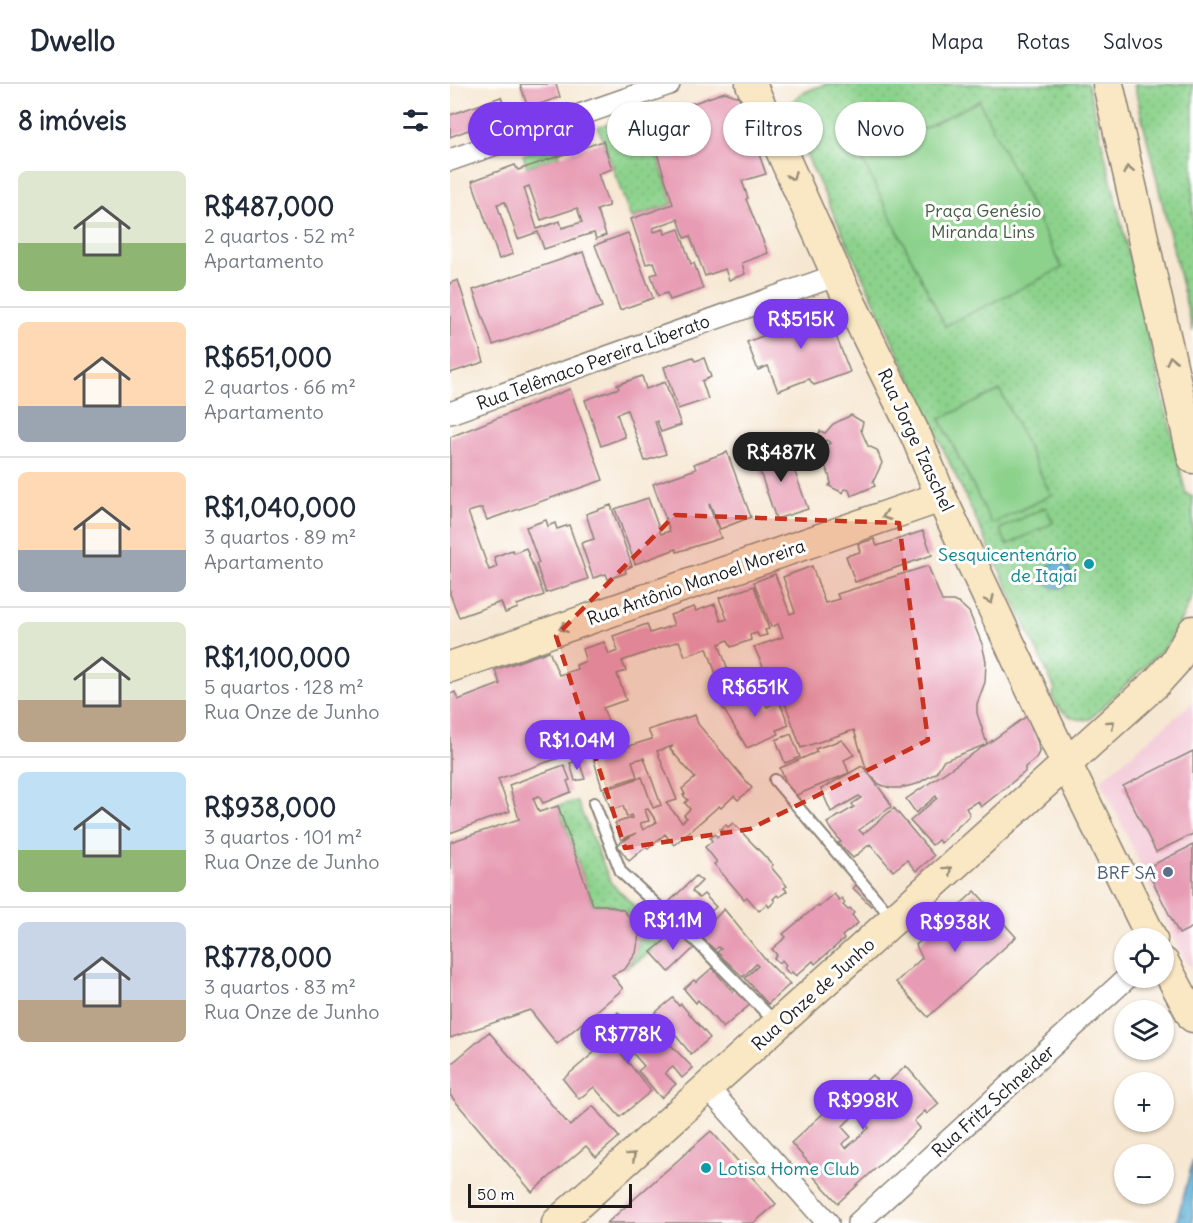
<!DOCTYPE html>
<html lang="pt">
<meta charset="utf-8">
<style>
:root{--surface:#fff;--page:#f2f2f3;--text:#1f2937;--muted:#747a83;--line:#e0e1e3;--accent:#7c3aed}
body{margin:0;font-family:Delius,sans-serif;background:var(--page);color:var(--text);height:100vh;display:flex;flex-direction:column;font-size:22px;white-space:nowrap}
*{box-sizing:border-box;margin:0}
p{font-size:20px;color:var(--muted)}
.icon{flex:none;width:33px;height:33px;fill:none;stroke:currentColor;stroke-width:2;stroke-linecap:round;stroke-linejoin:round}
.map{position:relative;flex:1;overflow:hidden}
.side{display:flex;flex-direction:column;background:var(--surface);width:450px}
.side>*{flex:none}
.banner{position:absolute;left:18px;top:18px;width:570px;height:54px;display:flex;gap:12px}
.controls{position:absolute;left:664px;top:844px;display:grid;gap:12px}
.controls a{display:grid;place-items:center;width:60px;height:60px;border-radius:50%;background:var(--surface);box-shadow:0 2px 4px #0004;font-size:30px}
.scale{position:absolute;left:18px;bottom:15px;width:164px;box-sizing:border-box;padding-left:6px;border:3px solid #1c1c1c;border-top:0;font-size:16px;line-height:21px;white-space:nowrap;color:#1c1c1c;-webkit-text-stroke:4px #fff;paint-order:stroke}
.price{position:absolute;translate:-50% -51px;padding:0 14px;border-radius:21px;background:var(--accent);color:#fff;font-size:20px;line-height:39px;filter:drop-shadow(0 2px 3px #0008)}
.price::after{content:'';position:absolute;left:50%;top:36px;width:18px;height:14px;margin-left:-9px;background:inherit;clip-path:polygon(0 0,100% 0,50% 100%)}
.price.on{background:#222;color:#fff}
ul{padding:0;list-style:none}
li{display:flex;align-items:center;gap:18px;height:150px;padding:0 18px}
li+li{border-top:2px solid var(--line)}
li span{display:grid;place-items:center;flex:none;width:168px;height:120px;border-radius:9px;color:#555}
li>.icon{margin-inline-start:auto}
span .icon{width:72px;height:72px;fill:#fffc;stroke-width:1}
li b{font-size:26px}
h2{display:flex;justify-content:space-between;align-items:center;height:72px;padding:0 18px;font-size:26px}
.pill{padding:0 21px;border-radius:27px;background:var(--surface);box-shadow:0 2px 4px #0004;font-size:21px;line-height:54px}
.pill.on{background:var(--accent);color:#fff}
header{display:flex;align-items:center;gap:36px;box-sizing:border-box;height:84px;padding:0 30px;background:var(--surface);border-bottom:2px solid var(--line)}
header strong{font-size:28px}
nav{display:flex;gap:33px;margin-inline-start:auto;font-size:21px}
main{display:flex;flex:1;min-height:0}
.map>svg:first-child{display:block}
.built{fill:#f4cfdc}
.green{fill:url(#green-dots);stroke:#547754;stroke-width:1.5}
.pitch{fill:#8cd28c;stroke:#547754;stroke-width:1.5}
.water{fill:url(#water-ripples);stroke:#3a6478;stroke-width:1.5}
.building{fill:#e79bb4;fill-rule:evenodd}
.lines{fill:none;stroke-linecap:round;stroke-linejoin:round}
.lane-casing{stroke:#898277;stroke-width:14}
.street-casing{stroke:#898277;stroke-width:24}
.secondary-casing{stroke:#898277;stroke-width:33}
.lane{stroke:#fff;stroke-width:10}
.street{stroke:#fff;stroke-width:21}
.secondary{stroke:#fae7c3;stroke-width:30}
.oneway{stroke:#968c78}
.marked{fill:#c8321e;fill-opacity:0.2;stroke:#c8321e;stroke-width:4.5;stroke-dasharray:12 8;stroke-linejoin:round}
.culture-dot{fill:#0f9aa8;stroke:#fff;stroke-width:2}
.service-dot{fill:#5c6f8a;stroke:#fff;stroke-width:2}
.labels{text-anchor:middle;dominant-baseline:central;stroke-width:6;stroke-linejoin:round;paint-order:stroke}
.park-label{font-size:18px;fill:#435c43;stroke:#fff}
.street-label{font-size:18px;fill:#1c1c1c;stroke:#fff}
.culture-label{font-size:18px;fill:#0d838f;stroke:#fff;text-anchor:end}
.service-label{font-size:18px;fill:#4e5e75;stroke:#fff;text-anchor:end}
</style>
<header>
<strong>Dwello</strong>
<nav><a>Mapa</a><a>Rotas</a><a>Salvos</a></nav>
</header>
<main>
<section class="side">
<h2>8 imóveis<svg class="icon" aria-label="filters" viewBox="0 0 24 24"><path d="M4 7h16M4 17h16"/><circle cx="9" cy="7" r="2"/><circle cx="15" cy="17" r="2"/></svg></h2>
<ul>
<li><span style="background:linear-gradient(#dfe7d0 60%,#8fb573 0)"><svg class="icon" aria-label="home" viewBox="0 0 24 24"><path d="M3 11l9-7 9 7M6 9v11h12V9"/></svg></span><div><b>R$487,000</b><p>2 quartos · 52 m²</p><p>Apartamento</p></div></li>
<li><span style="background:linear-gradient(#ffd9b3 70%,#9aa5b1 0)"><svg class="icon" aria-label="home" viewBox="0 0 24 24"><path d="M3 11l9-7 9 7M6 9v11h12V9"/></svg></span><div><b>R$651,000</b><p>2 quartos · 66 m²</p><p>Apartamento</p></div></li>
<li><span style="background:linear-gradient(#ffd9b3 65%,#9aa5b1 0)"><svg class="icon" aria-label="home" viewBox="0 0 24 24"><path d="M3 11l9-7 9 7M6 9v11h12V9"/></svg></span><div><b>R$1,040,000</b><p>3 quartos · 89 m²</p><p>Apartamento</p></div></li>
<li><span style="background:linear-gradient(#dfe7d0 65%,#b9a48a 0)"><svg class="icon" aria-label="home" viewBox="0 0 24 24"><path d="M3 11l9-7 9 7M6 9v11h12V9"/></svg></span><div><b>R$1,100,000</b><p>5 quartos · 128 m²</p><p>Rua Onze de Junho</p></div></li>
<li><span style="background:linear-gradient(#bfe0f5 65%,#8fb573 0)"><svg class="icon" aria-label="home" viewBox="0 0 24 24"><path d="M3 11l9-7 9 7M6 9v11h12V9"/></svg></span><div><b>R$938,000</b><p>3 quartos · 101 m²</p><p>Rua Onze de Junho</p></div></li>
<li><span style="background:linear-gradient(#c9d6e8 65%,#b9a48a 0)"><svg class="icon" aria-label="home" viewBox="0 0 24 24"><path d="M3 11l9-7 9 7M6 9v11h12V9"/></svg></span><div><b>R$778,000</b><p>3 quartos · 83 m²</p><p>Rua Onze de Junho</p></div></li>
</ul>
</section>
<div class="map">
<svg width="743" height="1139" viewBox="0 0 743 1139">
<defs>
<pattern id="green-dots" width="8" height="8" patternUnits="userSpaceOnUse" patternTransform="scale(1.5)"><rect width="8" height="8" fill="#8cd28c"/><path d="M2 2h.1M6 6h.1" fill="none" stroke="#78b478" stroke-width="1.8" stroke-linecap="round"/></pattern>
<pattern id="water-ripples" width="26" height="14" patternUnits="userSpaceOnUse" patternTransform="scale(1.5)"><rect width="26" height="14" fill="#59add5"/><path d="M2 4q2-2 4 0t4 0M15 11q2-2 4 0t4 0" fill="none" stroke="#498cac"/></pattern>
</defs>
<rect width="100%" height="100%" fill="#fff"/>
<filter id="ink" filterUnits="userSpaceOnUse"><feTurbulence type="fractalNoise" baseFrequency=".0167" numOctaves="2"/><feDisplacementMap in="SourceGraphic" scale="12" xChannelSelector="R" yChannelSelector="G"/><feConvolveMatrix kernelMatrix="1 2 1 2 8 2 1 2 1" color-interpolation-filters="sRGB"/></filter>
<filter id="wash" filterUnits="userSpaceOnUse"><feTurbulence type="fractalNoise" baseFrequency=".008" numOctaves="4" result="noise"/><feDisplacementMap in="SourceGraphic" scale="24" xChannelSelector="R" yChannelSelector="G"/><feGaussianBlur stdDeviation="1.35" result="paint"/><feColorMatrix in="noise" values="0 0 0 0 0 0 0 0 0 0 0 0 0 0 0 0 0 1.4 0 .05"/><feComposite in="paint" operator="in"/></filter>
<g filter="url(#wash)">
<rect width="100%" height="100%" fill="#f6e7d2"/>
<path class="built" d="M743 618V881L738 883 651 696Z"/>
<g class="green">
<path d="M376 0H638L736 410 743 413V510L724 551 714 564 640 635C622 638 610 629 602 613L605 605 340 36C338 9 355 8 376 0Z"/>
<path d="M684 0H743V248Z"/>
<path d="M193 28 223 120 181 134 148 43Z"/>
<path d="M106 59 110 72 77 83 73 71Z"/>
<path d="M127 717 161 799 217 854 201 868 175 885C203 856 183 815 143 821L108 722Z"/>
</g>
<g class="pitch">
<path d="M529 17 612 184 495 242 412 75Z"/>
<path d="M550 306 601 411 542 440 490 335Z"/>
<path d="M596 423 603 439 557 461 550 445Z"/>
</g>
<g class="water">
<circle cx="608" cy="491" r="13"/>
<path d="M743 1076V1139H726Z"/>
</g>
<g id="blocks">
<g class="building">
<path d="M70 0H106L110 13 78 24Z"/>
<path d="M275 8 289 13 316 90 292 97 298 114 296 115 318 169 292 179 295 190 279 196 275 185 255 192 240 152 235 154 228 135 203 144 204 148 214 145 215 150 229 145 241 180 244 179 253 205 220 216 217 209 208 212 201 191 208 189 204 178 196 180 181 135 223 120 200 47 246 30 241 20Z"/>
<path d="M51 13 58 31 0 53V31Z"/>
<path d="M153 57 162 85 148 90 159 122 147 126 156 151 146 155 144 149 136 151 94 165 88 148 68 155 55 118 47 120 63 170 49 175 22 97 65 81 68 86ZM79 102 91 136 127 124 132 138 112 144 110 137 87 145 74 104Z"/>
<path d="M178 149 203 214 170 226 145 161Z"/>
<path d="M133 168 152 223 43 261 23 206Z"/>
<path d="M8 196 34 278 0 289V199Z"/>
<path d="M374 221 400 288 364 301 359 295 328 307 318 282 308 286 297 258 318 250 316 243Z"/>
<path d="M243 273 245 277 254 274 261 293 252 297 258 315 228 325 214 283Z"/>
<path d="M192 292 196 305 215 298 231 341 211 348 207 337 205 338 216 370 195 377 177 326 167 330 175 353 151 362 135 316 169 304 167 301Z"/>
<path d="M120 305 153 396 37 436 32 424 18 428 39 486 47 483 44 473 62 466 64 469 76 464 94 511 67 521 68 524 55 529 51 518 9 533 0 510V353Z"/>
<path d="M401 331 413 338 411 346 418 362 427 366 432 379 423 398 425 402 401 412 399 406 395 405 393 409 379 402 381 399 379 391 375 381 371 379 369 373 374 362 381 359 376 356 373 360 365 356 370 347 375 349 383 340Z"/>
<path d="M336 363 358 425 326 435 305 373Z"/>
<path d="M277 368 301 433 270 445 260 420 259 421 271 454 227 468 226 465 185 480 165 425 198 414 211 450 220 447 203 400 246 385 244 380Z"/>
<path d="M161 421 182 482 175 485 176 489 158 495 156 490 143 494 131 459 144 455 136 430Z"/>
<path d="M96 436 98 442 105 439 107 445 119 441 138 495 96 509 86 480 89 479 76 443Z"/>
<path d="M473 447 482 471 405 498 396 472 410 468 408 460 424 455 427 462Z"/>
<path d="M362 482 375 519 389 515 387 510 478 482 492 517H503L510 520 519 528 532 560 536 577 535 598 527 620V629L537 660 577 632 588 659 589 668 586 674 575 683V688L531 723 528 717 516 724 520 731 491 759 488 756 482 761 460 737 487 714 486 712 466 729 456 715 537 660 493 677 486 689 467 700 450 704H440L429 700 417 687 439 717 441 723 409 746 413 750 444 724 484 772 466 787 457 776 443 787 420 760 403 774 388 759 391 758 377 739 404 723 402 720 411 714 409 712 381 728 371 705 412 682 417 687 404 646 351 664 334 616 329 617 304 563 333 553 328 540 321 543 304 498 325 490 340 530 345 528 333 493Z"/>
<path d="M304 502 319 545 315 546 317 551 309 553 307 549 300 551 301 556 281 563 278 556 269 560 279 589 267 593 257 564 235 572 229 557 172 577 176 587 167 590 176 616 153 624 169 665 202 655 198 646 245 631 248 640 302 704 288 716 284 712 271 724 269 722 224 761 215 750 198 765 196 763 179 777 167 761 186 749 171 756 165 739 182 734 181 731 177 733 173 722 161 726 154 706 192 693 203 724 211 721 194 674 182 677 187 693 152 704 143 673 138 674 135 665 48 695 60 727 0 749V610L5 608 8 616 50 600 45 586 99 567 109 591 127 585 126 581 136 577 132 565 154 558 159 570 168 567 163 552 197 540 200 549 224 541 220 531 244 523 246 527 265 520 271 537 277 535 269 514ZM223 662 220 665 245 694 232 705 235 710 233 711 238 716 235 719 240 725 234 731 237 734 232 738 216 719 227 716 207 667ZM198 725 207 738 193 746 190 739 199 737 195 726Z"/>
<path d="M310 607 317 623 329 617 339 641 327 646 329 650 297 664 271 621Z"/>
<path d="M341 650 350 673 335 679 326 656Z"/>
<path d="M392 656 404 671 394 676 399 689 342 713 330 684 367 668 365 665Z"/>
<path d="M743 667V750L706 768 673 702Z"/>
<path d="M129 677 135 695 125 697 120 679Z"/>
<path d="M114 681 120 696 117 697 121 708 93 719 89 712 83 714 89 728 108 722 143 821H155L173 826 186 841 189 851 186 869 175 885 162 891 173 905 107 960 80 926 0 954V758L69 735 59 701Z"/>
<path d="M283 739 323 781 321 783 337 802 334 804 337 807 329 813 327 811 323 815 325 817 319 823 317 820 309 827 297 813 294 815 264 780 267 778 255 763 262 757 260 754 265 750 267 753 273 748 270 745 276 741 278 743Z"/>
<path d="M743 761V843L729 850 696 784Z"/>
<path d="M246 792 252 797 242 807 249 814 254 810 266 823 243 844 218 819Z"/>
<path d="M406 801 424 820 421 822 403 804Z"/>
<path d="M525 807 566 853 478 933 446 898 472 874 466 861Z"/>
<path d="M384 810 389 816 392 814 395 819 393 821 398 826 400 824 404 829 402 831 408 839 392 852 394 855 365 880 363 877 346 892 342 888 339 890 334 884 336 881 332 876 329 879 324 874 327 871 322 865 336 853 333 850 368 821 369 823Z"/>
<path d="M274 825 313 873 340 900 318 920 295 894 308 882 306 880 293 893 267 868 271 865 268 863 265 866 249 851Z"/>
<path d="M226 847 245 863 219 888 201 868Z"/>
<path d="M262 884 283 908 287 904 302 919 273 944 248 916 246 919 234 905 244 896 246 898Z"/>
<path d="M223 914 229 922 231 920 260 954 241 970 216 940 211 945 201 932Z"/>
<path d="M168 928 179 940 191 930 243 984 232 994 223 983 215 989 226 1000 211 1014 188 987 194 982 167 951 161 957 201 1007 170 1033 144 1003 129 1015 113 995 160 955 151 945Z"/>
<path d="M39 948 120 1042 143 1022 169 1053 146 1073 136 1062 82 1108 0 1011V981Z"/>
<path d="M456 982 489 1020 477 1030 475 1027 464 1037 470 1044 388 1119 364 1093 368 1089 341 1059 391 1013 394 1016 422 991 433 1003ZM406 1029 419 1044 396 1064 392 1060 401 1053 392 1043Z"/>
<path d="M261 1047 326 1120 304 1139H157Z"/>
</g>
</g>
</g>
<g filter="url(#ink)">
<use href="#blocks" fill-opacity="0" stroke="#898277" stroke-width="1.5"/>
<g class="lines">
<defs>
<g id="lane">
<path d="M325 696 443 835"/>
<path d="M144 719 171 788 249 860 326 939"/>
</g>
<g id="street">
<path d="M0 76 219 0"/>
<path d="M0 329 387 191"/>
<path d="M258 1004 378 1139"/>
<path d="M408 1139 677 894"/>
</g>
<g id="secondary">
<path d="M301 0 387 191 467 354 491 413 602 650 702 855"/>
<path d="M658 0 743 374"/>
<path d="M0 583 491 413"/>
<path d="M714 879 743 933"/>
<path d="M107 1139 707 598 725 578 743 547"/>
</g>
</defs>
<use href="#lane" class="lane-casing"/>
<use href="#street" class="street-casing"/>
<use href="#secondary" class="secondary-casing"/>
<use href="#lane" class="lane"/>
<use href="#street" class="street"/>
<use href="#secondary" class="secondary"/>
</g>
<defs><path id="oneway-chevron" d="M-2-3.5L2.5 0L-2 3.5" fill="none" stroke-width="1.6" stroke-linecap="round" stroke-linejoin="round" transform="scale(1.5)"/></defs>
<g class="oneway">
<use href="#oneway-chevron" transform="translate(678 86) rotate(-103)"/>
<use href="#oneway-chevron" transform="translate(342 92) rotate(66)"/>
<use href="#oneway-chevron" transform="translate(721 276) rotate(-103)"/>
<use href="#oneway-chevron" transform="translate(436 432) rotate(161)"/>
<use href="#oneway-chevron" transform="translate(540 516) rotate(65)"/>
<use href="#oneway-chevron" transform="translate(113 544) rotate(161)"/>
<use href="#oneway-chevron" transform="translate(661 640) rotate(-42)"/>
<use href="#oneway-chevron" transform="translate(498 786) rotate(-42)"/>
<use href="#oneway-chevron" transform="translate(182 1072) rotate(-42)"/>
</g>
</g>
<path class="marked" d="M225 431 449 439 478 656 300 745 175 764 106 552Z"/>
<g class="culture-dot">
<circle cx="639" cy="480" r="6"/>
<circle cx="256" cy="1084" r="6"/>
</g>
<circle class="service-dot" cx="718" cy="788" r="6"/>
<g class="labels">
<g class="park-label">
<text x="533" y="126">Praça Genésio<tspan x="533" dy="21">Miranda Lins</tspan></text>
</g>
<g class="street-label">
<text transform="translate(143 278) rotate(-20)">Rua Telêmaco Pereira Liberato</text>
<text transform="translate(466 356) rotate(65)">Rua Jorge Tzaschel</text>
<text transform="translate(246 498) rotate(-19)">Rua Antônio Manoel Moreira</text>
<text transform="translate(363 910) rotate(-42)">Rua Onze de Junho</text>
<text transform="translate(543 1017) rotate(-42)">Rua Fritz Schneider</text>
</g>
<g class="culture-label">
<text x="627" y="470">Sesquicentenário<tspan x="627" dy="21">de Itajaí</tspan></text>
<text x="268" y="1084" text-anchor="start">Lotisa Home Club</text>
</g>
<g class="service-label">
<text x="706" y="788">BRF SA</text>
</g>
</g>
</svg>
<div class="controls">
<a><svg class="icon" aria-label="locate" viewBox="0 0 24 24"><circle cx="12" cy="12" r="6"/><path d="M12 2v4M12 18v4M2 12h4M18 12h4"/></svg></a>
<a><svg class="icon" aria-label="layers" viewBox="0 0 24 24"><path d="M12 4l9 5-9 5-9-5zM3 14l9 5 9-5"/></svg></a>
<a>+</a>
<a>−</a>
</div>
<div class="scale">50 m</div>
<b class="price" style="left:351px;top:266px">R$515K</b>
<b class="price on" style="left:331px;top:399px">R$487K</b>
<b class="price" style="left:305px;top:634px">R$651K</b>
<b class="price" style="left:127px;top:687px">R$1.04M</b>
<b class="price" style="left:223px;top:867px">R$1.1M</b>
<b class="price" style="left:505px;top:869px">R$938K</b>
<b class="price" style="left:178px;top:981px">R$778K</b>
<b class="price" style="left:413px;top:1047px">R$998K</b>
<div class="banner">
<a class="pill on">Comprar</a>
<a class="pill">Alugar</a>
<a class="pill">Filtros</a>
<a class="pill">Novo</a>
</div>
</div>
</main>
